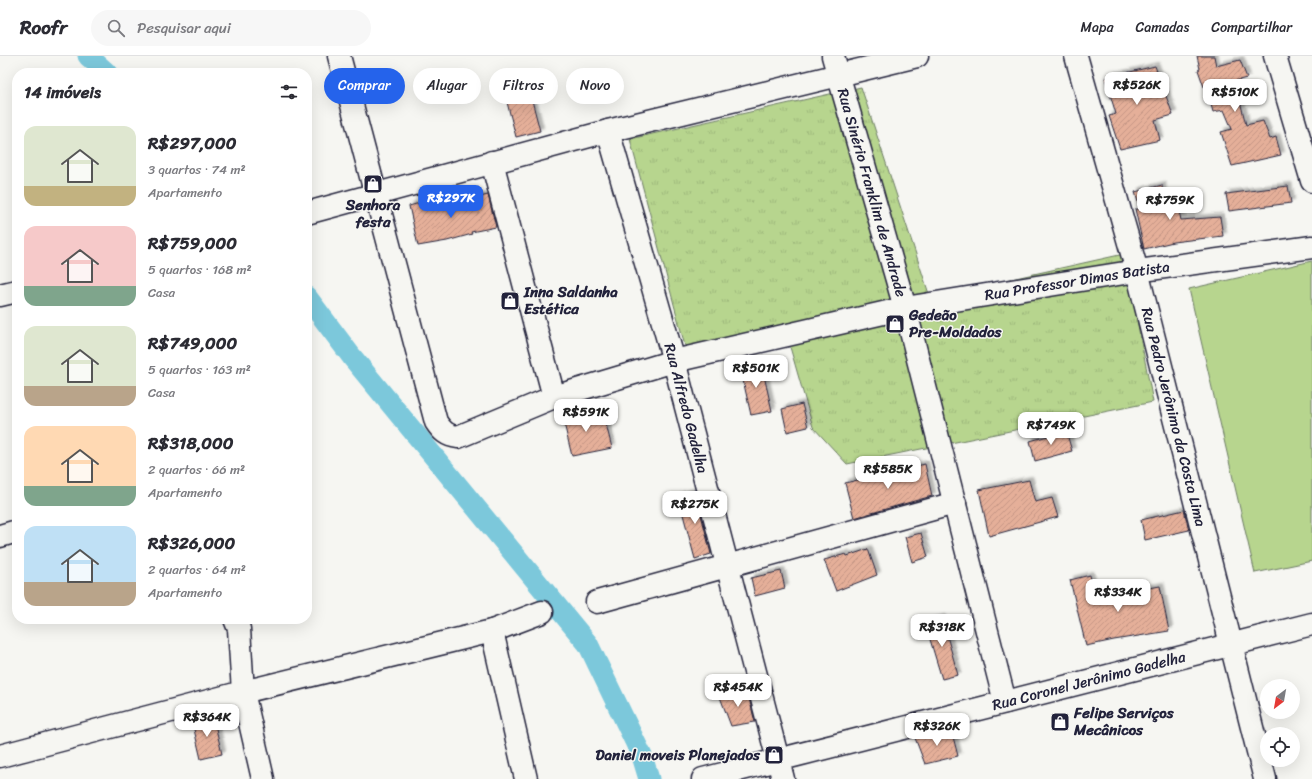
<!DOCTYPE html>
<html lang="pt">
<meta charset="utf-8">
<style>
:root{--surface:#fff;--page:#f7f7f7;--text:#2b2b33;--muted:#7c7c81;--line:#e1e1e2;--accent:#2563eb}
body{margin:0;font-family:Sriracha,sans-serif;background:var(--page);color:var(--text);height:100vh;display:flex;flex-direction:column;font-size:15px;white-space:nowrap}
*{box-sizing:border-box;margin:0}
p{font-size:13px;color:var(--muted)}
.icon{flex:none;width:22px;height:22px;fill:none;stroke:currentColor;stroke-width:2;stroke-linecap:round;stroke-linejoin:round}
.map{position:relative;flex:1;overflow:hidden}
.side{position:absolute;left:12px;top:12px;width:300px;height:556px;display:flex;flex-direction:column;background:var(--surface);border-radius:16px;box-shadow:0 4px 16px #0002}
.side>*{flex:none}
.hud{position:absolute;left:324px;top:12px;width:380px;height:36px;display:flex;gap:8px}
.needle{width:26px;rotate:211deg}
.controls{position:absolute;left:1260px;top:623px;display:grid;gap:8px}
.controls a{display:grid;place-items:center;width:40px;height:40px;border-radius:50%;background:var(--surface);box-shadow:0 4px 16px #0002;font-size:20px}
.price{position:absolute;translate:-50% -34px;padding:0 9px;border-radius:8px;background:#fff;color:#222;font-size:13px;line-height:26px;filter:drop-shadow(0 1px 2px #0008)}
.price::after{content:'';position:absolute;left:50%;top:24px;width:12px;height:9px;margin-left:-6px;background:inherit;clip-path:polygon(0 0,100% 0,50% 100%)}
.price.current{background:var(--accent);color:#fff}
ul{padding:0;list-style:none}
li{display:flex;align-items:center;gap:12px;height:100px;padding:0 12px}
li span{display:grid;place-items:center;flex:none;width:112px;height:80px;border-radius:12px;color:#555}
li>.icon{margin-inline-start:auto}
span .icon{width:48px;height:48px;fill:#fffc;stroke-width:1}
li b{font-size:17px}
h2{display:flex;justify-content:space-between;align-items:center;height:48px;padding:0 12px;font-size:17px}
.chip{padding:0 14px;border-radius:18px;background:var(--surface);box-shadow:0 4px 16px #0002;font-size:14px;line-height:36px}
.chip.current{background:var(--accent);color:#fff}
header{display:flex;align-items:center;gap:24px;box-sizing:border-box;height:56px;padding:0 20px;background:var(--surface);border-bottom:1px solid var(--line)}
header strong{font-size:19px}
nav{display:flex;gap:22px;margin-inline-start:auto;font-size:14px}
.search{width:280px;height:36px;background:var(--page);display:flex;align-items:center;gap:10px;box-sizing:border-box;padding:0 14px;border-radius:22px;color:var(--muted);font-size:15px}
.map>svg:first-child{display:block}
.grass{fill:url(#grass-tufts);stroke:#6c7c64}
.pitch{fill:#b7d58e;stroke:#6c7c64}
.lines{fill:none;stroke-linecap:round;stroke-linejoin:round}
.canal{stroke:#7cc8db;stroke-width:21}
.building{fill:url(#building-hatch);stroke:#22223b;filter:url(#shadow)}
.minor-casing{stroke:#22223b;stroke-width:25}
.minor{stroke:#f6f6f2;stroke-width:22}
.labels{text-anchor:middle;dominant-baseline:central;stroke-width:3;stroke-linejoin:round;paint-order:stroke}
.street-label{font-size:15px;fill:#22223b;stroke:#f6f6f2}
.poi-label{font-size:15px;font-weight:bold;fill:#22223b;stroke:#f6f6f2;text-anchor:start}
</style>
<header>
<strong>Roofr</strong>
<div class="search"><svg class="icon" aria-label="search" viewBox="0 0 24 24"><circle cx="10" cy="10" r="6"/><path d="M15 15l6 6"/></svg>Pesquisar aqui</div>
<nav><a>Mapa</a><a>Camadas</a><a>Compartilhar</a></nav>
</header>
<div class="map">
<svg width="1312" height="723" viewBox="0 0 1312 723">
<defs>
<pattern id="grass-tufts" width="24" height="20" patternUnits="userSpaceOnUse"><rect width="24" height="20" fill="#b7d58e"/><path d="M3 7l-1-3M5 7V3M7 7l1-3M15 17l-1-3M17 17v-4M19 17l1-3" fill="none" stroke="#9db77b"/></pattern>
<pattern id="building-hatch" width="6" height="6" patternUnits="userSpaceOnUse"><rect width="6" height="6" fill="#e5af99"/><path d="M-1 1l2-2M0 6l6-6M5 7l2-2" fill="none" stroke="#c49685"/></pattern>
<filter id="shadow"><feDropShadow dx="3.5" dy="-3.5" stdDeviation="1" flood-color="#0004"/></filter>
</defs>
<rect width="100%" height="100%" fill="#f6f6f2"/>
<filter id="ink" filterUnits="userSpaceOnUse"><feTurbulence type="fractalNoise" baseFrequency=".025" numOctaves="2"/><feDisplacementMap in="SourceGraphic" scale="8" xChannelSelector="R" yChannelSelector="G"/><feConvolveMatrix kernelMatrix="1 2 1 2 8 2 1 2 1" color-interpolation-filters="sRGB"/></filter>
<g filter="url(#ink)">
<path class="grass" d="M861 31 930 241 1124 198 1153 346 847 408 813 371 788 284 689 305 630 83Z"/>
<path class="pitch" d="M1312 205V505L1255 517 1189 233Z"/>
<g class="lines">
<g class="canal">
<path d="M88 0 107 17"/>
<path d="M307 241 352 301 588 588 642 700 649 723"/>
</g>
</g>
<g class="building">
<path d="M1197 0H1214L1216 10 1240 4 1247 22 1235 25 1246 69 1263 65 1270 83 1276 81 1281 99 1232 110 1221 76 1232 73 1224 54 1213 56 1206 30 1204 31 1198 14 1200 13Z"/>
<path d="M1155 10 1173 59 1155 64 1160 84 1120 93 1109 60 1116 58 1105 22Z"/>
<path d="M527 25 540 75 516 81 503 31Z"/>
<path d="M1162 129 1163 148 1177 146 1181 164 1220 161 1223 180 1173 186 1144 193 1135 153H1140L1135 136Z"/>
<path d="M1288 130 1291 147 1229 155 1226 138Z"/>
<path d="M488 139 496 171 471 176 472 178 447 185 418 190 409 150 434 143 436 150 462 141 463 145Z"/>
<path d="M761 306 772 355 751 359 740 311Z"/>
<path d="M802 348 808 371 787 376 782 353Z"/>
<path d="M576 351 580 366 604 360 612 392 572 400 561 355Z"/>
<path d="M1066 375 1072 395 1035 405 1030 385Z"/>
<path d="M925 408 932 440 854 462 845 427Z"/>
<path d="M1029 424 1035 446 1052 442 1058 461 989 480 979 434Z"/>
<path d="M695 435 711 498 695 503 678 440Z"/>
<path d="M1184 454 1189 474 1145 484 1141 464Z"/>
<path d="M921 477 928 501 912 506 905 481Z"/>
<path d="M868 493 877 519 836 535 824 504 846 498 847 500Z"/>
<path d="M781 515 785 532 755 540 751 522Z"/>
<path d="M1090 519 1095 542 1160 530 1169 575 1114 584 1086 590 1070 524Z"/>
<path d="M942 562 958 619 942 623 925 567Z"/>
<path d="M747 634 755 666 731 670 720 641Z"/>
<path d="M213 660 222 698 201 703 192 665Z"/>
<path d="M951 673 958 700 925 708 915 682Z"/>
</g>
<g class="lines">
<defs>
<g id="minor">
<path id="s1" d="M339 0 436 366C442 375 447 380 458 381L554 341 674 305 905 252 1137 215 1312 191"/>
<path id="s2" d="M833 0 905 252 1005 646"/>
<path id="s3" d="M1076 0 1137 215 1265 723"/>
<path d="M1275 0 1312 125"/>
<path id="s4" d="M608 75 674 305 783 723"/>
<path d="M492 106 554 341"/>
<path d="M307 157 608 75 917 0"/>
<path d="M0 239 17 235"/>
<path d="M0 480 17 475"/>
<path d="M597 546 955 447"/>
<path d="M235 563 239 573 243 636 263 723"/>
<path d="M492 575 526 723"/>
<path d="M0 700 243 636 492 575 542 556"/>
<path id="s5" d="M703 723 1312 568"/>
</g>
</defs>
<use href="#minor" class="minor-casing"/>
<use href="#minor" class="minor"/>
</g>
</g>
<defs>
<symbol id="shop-square" viewBox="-11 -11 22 22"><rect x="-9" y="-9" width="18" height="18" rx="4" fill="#22223b" stroke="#f6f6f2"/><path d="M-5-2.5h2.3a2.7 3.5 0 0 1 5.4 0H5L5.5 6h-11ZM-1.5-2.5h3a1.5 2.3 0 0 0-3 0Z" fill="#fff"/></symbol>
</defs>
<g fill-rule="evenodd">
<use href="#shop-square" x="362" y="117" width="22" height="22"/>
<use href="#shop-square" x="499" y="234" width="22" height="22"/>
<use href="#shop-square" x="884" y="257" width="22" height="22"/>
<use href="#shop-square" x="1049" y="655" width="22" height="22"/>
<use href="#shop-square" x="763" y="688" width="22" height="22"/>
</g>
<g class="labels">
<g class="street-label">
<text stroke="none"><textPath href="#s2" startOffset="142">Rua Sinério Franklim de Andrade</textPath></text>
<text stroke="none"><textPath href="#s1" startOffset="1047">Rua Professor Dimas Batista</textPath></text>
<text stroke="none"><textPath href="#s4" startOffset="288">Rua Alfredo Gadelha</textPath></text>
<text stroke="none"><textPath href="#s3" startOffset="374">Rua Pedro Jerônimo da Costa Lima</textPath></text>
<text stroke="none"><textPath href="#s5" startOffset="398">Rua Coronel Jerônimo Gadelha</textPath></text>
</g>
<g class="poi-label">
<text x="373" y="149" text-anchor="middle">Senhora<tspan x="373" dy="17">festa</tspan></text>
<text x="524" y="236">Inna Saldanha<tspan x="524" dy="17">Estética</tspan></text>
<text x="909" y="259">Gedeão<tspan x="909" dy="17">Pre-Moldados</tspan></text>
<text x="1074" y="657">Felipe Serviços<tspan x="1074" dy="17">Mecânicos</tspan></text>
<text x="760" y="699" text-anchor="end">Daniel moveis Planejados</text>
</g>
</g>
</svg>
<div class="controls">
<a><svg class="needle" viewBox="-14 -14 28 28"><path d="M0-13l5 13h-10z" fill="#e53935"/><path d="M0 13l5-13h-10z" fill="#7c7c81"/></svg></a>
<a><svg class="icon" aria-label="locate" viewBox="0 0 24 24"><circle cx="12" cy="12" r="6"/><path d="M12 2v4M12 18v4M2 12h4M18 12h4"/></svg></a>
</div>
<b class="price" style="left:1137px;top:50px">R$526K</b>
<b class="price" style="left:1235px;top:57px">R$510K</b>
<b class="price current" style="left:451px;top:163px">R$297K</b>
<b class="price" style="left:1170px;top:165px">R$759K</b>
<b class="price" style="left:756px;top:333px">R$501K</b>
<b class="price" style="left:586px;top:377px">R$591K</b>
<b class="price" style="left:1051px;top:390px">R$749K</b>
<b class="price" style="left:888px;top:434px">R$585K</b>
<b class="price" style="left:695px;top:469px">R$275K</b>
<b class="price" style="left:1118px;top:557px">R$334K</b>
<b class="price" style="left:942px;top:592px">R$318K</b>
<b class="price" style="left:738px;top:652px">R$454K</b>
<b class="price" style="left:207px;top:682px">R$364K</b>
<b class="price" style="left:937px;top:691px">R$326K</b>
<div class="hud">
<a class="chip current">Comprar</a>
<a class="chip">Alugar</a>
<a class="chip">Filtros</a>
<a class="chip">Novo</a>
</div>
<section class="side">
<h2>14 imóveis<svg class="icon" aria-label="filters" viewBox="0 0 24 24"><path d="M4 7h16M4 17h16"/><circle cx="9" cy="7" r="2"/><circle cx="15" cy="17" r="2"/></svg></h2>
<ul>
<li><span style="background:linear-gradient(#dfe7d0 75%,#c2b280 0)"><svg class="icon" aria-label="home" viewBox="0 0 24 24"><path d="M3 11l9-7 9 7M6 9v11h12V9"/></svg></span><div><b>R$297,000</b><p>3 quartos · 74 m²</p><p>Apartamento</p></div></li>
<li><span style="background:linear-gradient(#f6c9c9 75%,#7fa58c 0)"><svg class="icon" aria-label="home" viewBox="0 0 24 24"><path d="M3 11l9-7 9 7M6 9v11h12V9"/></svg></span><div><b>R$759,000</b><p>5 quartos · 168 m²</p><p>Casa</p></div></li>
<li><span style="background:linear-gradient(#dfe7d0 75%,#b9a48a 0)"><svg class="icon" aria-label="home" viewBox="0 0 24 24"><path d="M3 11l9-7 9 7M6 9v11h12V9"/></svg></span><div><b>R$749,000</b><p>5 quartos · 163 m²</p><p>Casa</p></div></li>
<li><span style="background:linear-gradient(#ffd9b3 75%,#7fa58c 0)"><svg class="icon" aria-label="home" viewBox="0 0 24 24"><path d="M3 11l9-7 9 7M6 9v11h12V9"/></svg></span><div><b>R$318,000</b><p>2 quartos · 66 m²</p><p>Apartamento</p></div></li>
<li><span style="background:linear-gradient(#bfe0f5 70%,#b9a48a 0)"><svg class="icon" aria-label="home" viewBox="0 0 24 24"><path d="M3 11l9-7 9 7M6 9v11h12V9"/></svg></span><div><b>R$326,000</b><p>2 quartos · 64 m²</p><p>Apartamento</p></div></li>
</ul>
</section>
</div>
